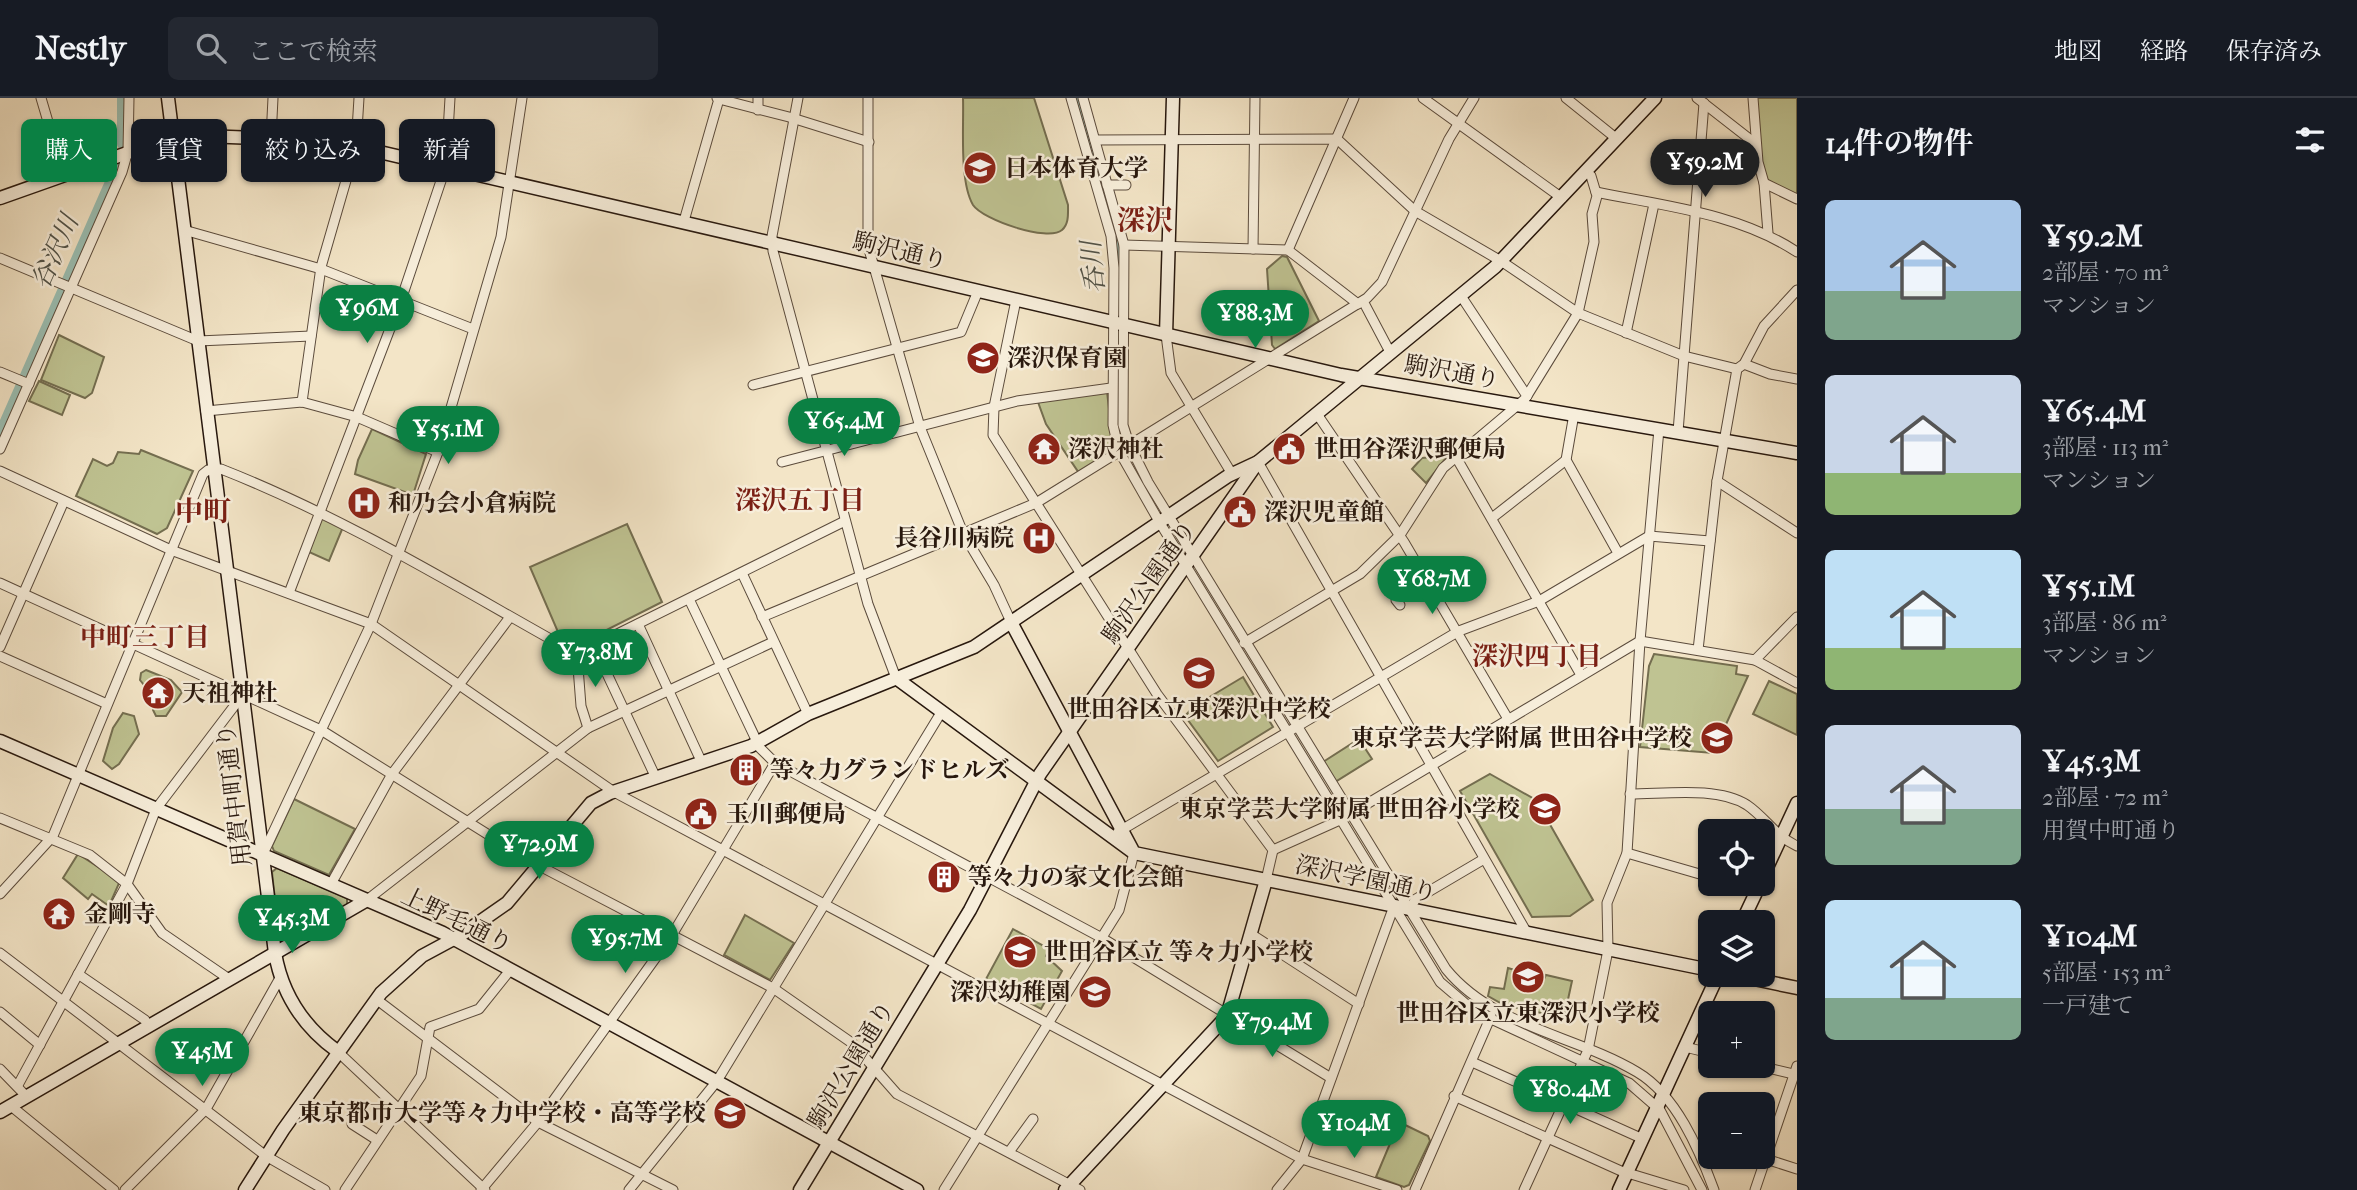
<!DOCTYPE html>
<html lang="ja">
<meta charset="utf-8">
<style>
:root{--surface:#171b24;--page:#242831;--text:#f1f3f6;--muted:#9ea1a6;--line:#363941;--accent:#0b8043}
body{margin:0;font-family:"IM FELL French Canon","Noto Serif JP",serif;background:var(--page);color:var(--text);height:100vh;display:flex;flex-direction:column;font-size:26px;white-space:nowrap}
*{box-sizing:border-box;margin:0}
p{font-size:23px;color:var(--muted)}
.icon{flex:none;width:38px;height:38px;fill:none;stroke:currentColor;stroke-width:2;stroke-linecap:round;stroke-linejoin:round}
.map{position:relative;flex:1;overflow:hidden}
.details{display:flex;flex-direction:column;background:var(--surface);width:560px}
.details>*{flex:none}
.guide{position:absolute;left:21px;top:21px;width:665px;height:63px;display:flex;gap:14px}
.tools{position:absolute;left:1698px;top:721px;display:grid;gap:14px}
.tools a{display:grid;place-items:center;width:77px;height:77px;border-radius:10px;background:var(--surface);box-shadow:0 2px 5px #0004;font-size:35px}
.price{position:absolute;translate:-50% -60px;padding:0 16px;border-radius:24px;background:var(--accent);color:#fff;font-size:23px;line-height:46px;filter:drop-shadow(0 2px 4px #0008)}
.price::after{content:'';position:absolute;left:50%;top:42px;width:21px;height:16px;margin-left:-10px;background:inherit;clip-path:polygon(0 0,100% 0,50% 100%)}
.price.active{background:#222;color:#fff}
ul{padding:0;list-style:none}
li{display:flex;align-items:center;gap:21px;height:175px;padding:0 28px}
li span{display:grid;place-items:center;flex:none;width:196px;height:140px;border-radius:10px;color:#555}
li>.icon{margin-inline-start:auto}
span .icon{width:84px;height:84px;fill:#fffc;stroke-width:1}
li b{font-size:30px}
h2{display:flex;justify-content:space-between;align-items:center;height:84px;padding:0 28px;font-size:30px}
.tag{padding:0 24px;border-radius:10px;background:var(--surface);box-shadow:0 2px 5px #0004;font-size:24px;line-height:63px}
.tag.active{background:var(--accent);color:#fff}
header{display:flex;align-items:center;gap:42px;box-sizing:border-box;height:98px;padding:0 35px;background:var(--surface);border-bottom:2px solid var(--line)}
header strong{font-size:33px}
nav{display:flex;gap:38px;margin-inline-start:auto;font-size:24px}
.search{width:490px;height:63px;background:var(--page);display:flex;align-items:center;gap:18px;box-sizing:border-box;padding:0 24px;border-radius:10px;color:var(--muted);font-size:26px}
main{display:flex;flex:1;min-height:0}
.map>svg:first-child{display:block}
.green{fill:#bfc392;stroke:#746e50;stroke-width:2}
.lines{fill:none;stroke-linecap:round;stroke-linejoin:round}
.river{stroke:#9bbfb3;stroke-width:12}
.street-casing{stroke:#5b4b3c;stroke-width:11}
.secondary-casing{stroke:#28180e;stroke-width:15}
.street{stroke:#f7eedb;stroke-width:9}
.secondary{stroke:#f7eedb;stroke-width:12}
.labels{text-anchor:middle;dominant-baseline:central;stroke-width:5;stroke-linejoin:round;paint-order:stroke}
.poi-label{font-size:24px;font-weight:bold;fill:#28180e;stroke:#f7eedb;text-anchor:start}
.street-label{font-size:24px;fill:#28180e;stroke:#f7eedb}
.water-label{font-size:26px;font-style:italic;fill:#505248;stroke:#f7eedb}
.neighbourhood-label{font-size:26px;font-weight:bold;fill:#7a1f14;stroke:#f7eedb}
.quarter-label{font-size:28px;font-weight:bold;fill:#7a1f14;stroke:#f7eedb}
</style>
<header>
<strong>Nestly</strong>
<div class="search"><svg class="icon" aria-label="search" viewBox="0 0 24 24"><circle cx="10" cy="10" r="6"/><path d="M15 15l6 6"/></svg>ここで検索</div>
<nav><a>地図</a><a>経路</a><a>保存済み</a></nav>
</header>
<main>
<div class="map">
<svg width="1797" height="1092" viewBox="0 0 1797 1092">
<rect width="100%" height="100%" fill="#f3e5c7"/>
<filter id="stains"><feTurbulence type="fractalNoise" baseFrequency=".00286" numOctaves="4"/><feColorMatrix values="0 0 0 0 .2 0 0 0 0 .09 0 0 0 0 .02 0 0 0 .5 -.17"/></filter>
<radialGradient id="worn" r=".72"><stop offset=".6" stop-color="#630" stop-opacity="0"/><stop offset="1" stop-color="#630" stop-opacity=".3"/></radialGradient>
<g class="green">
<path d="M963 0H1034L1068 107C1068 116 1069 126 1062 132 1048 144 983 122 973 107 959 83 964 28 963 0Z"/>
<path d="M1756 0H1797V99L1767 82 1761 72Z"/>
<path d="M1282 158 1287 159 1319 223 1275 251 1272 247 1267 171Z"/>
<path d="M59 237 104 259 92 295 85 300 41 282Z"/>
<path d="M39 283 70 297 62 317 29 303Z"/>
<path d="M1107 294 1114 352 1079 375 1046 326 1038 304Z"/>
<path d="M372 331 426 356 413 397 355 376 358 362Z"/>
<path d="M1441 346 1449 356 1426 385 1412 371 1422 360 1433 359Z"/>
<path d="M141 352 193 373 167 430 157 436 76 398 93 361 107 368 113 365 118 354 139 356Z"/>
<path d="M322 419 343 429 329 463 309 454Z"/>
<path d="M627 426 662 504 575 548 561 541 530 469Z"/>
<path d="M1654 556 1737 568 1736 576 1748 578 1713 655 1640 649 1649 568Z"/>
<path d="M146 572 171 582 182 594 166 618H156L153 612 156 602 140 582 141 575Z"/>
<path d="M1243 579 1273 629 1218 663 1185 618 1193 609Z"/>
<path d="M1769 583 1797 596V637L1753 616Z"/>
<path d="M123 615 134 618 139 636 119 666 112 671 103 663 113 630Z"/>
<path d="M1359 641 1372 661 1335 684 1323 664Z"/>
<path d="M1490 676 1536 702 1593 802 1570 818 1532 819 1460 693Z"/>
<path d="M294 701 355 731 329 777 274 753 272 748Z"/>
<path d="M78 756 120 783 109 808 92 796 88 801 63 780Z"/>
<path d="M277 770 347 800V807L285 843 279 839 272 774Z"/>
<path d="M745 817 794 845 770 882 724 857Z"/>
<path d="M1013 831 1049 851 1046 858 1062 873 1041 911 986 881Z"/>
<path d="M1508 870 1544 881 1546 877 1572 883 1564 920 1504 907 1488 898 1490 889 1504 891Z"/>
<path d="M1399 1024 1428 1038 1430 1043 1409 1087 1404 1089 1376 1079Z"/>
</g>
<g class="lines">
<g class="river">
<path d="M1077 0 1116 141 1120 183"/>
<path d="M123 46V0"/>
<path d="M0 337 119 66"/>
</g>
<defs>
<g id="street">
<path d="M41 0 64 78"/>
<path d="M798 0 772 138 773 153 868 506 896 580"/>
<path d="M868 0V148L920 329 963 435 994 487 1012 526"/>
<path d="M1071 0 1111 138 1114 170 1113 327 1119 353 1160 425 1440 884 1474 913 1629 985 1660 1012 1702 1092"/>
<path d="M1083 0 1124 147 1123 327 1129 346 1148 384 1446 871C1493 929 1575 937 1637 974 1676 997 1699 1051 1714 1092"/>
<path d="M1423 0 1562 100"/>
<path d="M1566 0 1617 41"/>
<path d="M1697 0 1756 46"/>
<path d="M1753 0 1758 64 1764 85 1768 135"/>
<path d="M719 1 789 19 869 44"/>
<path d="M758 12V0"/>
<path d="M271 40 273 0"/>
<path d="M1095 42 1337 41 1415 113 1501 163 1578 215 1684 258 1737 271"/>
<path d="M1764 85 1797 101"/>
<path d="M1107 87H1126"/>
<path d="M1596 94C1664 108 1738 115 1797 154"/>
<path d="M684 123 719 1 717 0"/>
<path d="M184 132 321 171 473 231"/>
<path d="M1124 147 1288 152 1358 206"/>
<path d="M1253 151 1255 0"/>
<path d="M1288 152 1354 0"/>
<path d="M0 160 198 243 311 238"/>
<path d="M1461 198 1527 298"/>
<path d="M1016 202 994 309 993 337 1157 596 1273 752 1266 782"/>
<path d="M1363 203 1390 254"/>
<path d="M1626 235 1654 106"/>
<path d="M1166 237 1171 275 1232 376"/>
<path d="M1744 266 1770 276 1797 281"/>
<path d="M0 274 29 286"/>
<path d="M753 287 961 234 978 193"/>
<path d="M302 304 321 169 356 48 359 0"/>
<path d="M206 313 302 304 357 319 438 354"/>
<path d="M1317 316 1404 444 1508 621"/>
<path d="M1574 316 1566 362 1618 455"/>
<path d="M1678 334 1704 5"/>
<path d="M0 351 122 74 128 53 129 0"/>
<path d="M1456 359 1581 577"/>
<path d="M782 364 1017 303 1111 290"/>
<path d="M1258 364 1527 835"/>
<path d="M0 373 171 452 371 526 614 694 1302 1061 1397 1092"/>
<path d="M1717 383 1797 435"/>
<path d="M1492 420 1566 362"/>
<path d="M742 475 808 616"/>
<path d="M0 485 321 632 532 764 773 890 852 945 897 996 1080 1092"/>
<path d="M289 495 401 202 446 68 450 0"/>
<path d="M689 501 760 650 775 665 1102 840 1331 980"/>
<path d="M1396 502 1400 507"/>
<path d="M762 519 1036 405 1367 200 1382 184 1449 41 1474 0"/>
<path d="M638 526 702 665"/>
<path d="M1244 545 1360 476 1400 437 1443 370 1525 301 1578 215 1594 144 1592 116 1597 98 1591 78 1586 73"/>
<path d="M594 548 656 680"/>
<path d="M0 549 64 403"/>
<path d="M1698 552 1717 383 1737 271 1744 266 1764 228 1797 192"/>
<path d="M577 556 845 423"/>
<path d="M577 556 581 608 588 630"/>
<path d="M0 558 107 606"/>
<path d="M1755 562 1797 519"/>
<path d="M1630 696C1665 696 1717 688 1747 707 1766 720 1775 738 1797 748"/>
<path d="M0 720 90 757 127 786 162 835 229 881"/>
<path d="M1118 734 1459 533 1539 503 1649 438 1710 443"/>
<path d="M1273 752 1340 722 1640 543 1755 562 1797 585"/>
<path d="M1627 755 1710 779"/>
<path d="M263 756 371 526 438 354 501 139 522 0"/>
<path d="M331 786 392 676 510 519"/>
<path d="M1731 786 1756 793"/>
<path d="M0 796 53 738 203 376 208 372 221 371C346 420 460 491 577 556"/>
<path d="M367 802 588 630 773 544"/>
<path d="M1409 811 1416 801 1484 761"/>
<path d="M1251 836 1359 906"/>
<path d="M0 855 266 1058 325 1092"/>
<path d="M78 876 145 922 148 928"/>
<path d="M376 901 538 1024 673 1092"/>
<path d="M0 914 40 947"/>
<path d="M1685 949 1710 955"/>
<path d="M337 953 485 1092"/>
<path d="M1472 964 1643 1041"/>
<path d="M1760 968 1797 977"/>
<path d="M0 971 27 999"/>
<path d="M18 987 127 786 156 711 238 603H244"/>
<path d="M1454 998 1621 1073 1684 1092"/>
<path d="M11 1008 114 1092"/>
<path d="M352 1026 377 1042"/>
<path d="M1009 1054 1033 1021"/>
<path d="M1766 1061 1797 1071"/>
<path d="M125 1092 206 1011 280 880"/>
<path d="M345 1092 421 978 430 929 479 911 511 871"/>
<path d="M481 1092 538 1024 672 837 775 665"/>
<path d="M629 1092 717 983 942 613"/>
<path d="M944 1092 1119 812 1134 755"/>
<path d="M1277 1092 1302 1061 1394 808"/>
<path d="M1415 1092 1491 918"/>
<path d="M1524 1092 1588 952 1608 852 1607 805 1627 755 1640 543 1659 331"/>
<path d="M1755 1092 1797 968"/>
</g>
<g id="secondary">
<path d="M168 0 275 855C282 896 304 929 337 953"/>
<path d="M0 100 178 37 332 43 1341 277 1797 355"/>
<path d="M1166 237 1173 0"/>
<path d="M1012 526 1132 751"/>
<path d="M896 580 1134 755 1710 872"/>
<path d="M0 643 443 835 917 1092"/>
<path d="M1762 780 1797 705"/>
<path d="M1742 824 1760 786"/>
<path d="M1735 877 1797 890"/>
<path d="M0 1014 367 802"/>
<path d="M245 1092 283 1032 381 895 422 858 461 837 507 805 591 705 610 695 751 648 808 616 974 549 1228 378 1258 364"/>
<path d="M800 1092 970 812 1040 676 1258 364 1495 169 1655 0"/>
<path d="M1065 1092 1227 918 1266 782"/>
<path d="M1619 1092 1718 877"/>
</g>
</defs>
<use href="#street" class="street-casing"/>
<use href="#secondary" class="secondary-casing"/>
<use href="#street" class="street"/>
<use href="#secondary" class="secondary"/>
</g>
<defs>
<symbol id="university-disc" viewBox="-11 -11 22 22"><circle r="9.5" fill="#8f2418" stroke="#f7eedb"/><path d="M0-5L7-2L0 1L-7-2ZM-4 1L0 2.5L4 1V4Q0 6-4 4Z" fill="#fff"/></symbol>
<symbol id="school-disc" viewBox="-11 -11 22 22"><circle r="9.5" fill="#8f2418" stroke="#f7eedb"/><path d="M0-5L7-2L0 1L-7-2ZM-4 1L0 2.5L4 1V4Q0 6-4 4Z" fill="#fff"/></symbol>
<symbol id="temple-disc" viewBox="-11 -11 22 22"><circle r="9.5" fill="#8f2418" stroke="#f7eedb"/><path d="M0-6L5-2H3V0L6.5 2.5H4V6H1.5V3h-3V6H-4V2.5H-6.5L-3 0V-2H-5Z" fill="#fff"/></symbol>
<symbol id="civic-disc" viewBox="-11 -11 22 22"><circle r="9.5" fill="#8f2418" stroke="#f7eedb"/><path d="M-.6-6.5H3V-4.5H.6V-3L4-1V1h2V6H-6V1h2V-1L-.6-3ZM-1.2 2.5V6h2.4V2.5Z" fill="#fff"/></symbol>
<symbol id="hospital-disc" viewBox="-11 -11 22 22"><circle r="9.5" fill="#8f2418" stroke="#f7eedb"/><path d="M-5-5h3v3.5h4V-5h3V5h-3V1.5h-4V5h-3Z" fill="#fff"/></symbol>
<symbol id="building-disc" viewBox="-11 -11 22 22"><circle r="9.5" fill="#8f2418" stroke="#f7eedb"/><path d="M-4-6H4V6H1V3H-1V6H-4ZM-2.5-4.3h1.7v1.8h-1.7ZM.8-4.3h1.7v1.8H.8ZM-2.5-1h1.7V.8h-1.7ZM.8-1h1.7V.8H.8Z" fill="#fff"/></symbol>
</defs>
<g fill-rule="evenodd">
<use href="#university-disc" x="961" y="51" width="38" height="38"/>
<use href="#school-disc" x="964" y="241" width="38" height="38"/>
<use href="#temple-disc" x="1025" y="332" width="38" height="38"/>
<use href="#civic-disc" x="1270" y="332" width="38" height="38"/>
<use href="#hospital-disc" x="345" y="386" width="38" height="38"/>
<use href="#civic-disc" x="1221" y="395" width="38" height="38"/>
<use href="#hospital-disc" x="1020" y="421" width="38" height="38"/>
<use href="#school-disc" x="1180" y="556" width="38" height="38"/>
<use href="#temple-disc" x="139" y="576" width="38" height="38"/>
<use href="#school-disc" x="1698" y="621" width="38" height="38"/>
<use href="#building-disc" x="727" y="653" width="38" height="38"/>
<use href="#school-disc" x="1526" y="692" width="38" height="38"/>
<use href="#civic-disc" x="682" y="697" width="38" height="38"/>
<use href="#building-disc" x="925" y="760" width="38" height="38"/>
<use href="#temple-disc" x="40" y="797" width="38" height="38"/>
<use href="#school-disc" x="1001" y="835" width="38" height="38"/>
<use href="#school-disc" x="1509" y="860" width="38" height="38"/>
<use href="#school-disc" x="1076" y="875" width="38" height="38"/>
<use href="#school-disc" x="711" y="996" width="38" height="38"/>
</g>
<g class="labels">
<g class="poi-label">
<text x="1004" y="70">日本体育大学</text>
<text x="1007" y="260">深沢保育園</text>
<text x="1068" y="351">深沢神社</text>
<text x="1314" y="351">世田谷深沢郵便局</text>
<text x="388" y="405">和乃会小倉病院</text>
<text x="1264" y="414">深沢児童館</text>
<text x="1014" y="440" text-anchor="end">長谷川病院</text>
<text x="182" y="595">天祖神社</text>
<text x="1199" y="611" text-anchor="middle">世田谷区立東深沢中学校</text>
<text x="1692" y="640" text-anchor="end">東京学芸大学附属 世田谷中学校</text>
<text x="770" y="672">等々力グランドヒルズ</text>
<text x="1520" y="711" text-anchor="end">東京学芸大学附属 世田谷小学校</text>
<text x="726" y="716">玉川郵便局</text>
<text x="968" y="779">等々力の家文化会館</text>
<text x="84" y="816">金剛寺</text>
<text x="1044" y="854">世田谷区立 等々力小学校</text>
<text x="1070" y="894" text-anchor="end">深沢幼稚園</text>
<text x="1528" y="915" text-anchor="middle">世田谷区立東深沢小学校</text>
<text x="706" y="1015" text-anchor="end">東京都市大学等々力中学校・高等学校</text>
</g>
<g class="street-label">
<text transform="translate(900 153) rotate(13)">駒沢通り</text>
<text transform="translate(1452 274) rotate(10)">駒沢通り</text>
<text transform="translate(1149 484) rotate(-55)">駒沢公園通り</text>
<text transform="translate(234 697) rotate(-97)">用賀中町通り</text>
<text transform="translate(1366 781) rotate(12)">深沢学園通り</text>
<text transform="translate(457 822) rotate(26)">上野毛通り</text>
<text transform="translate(851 967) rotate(-59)">駒沢公園通り</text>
</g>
<g class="water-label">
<text transform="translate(55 154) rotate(-66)">谷沢川</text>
<text transform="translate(1093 169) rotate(-95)">呑川</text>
</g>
<g class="neighbourhood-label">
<text x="800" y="402">深沢五丁目</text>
<text x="145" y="539">中町三丁目</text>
<text x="1537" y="558">深沢四丁目</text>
</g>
<g class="quarter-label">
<text x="1145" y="122">深沢</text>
<text x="203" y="413">中町</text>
</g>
</g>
<rect width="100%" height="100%" filter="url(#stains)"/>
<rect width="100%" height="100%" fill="url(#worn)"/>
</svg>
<div class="tools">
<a><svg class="icon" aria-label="locate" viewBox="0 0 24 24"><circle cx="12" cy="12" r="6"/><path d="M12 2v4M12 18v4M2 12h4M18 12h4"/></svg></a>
<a><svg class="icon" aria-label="layers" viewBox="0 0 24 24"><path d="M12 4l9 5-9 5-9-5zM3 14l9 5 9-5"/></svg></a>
<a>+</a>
<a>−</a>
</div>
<b class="price active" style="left:1705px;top:101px">¥59.2M</b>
<b class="price" style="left:367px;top:247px">¥96M</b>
<b class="price" style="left:1255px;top:252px">¥88.3M</b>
<b class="price" style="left:844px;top:360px">¥65.4M</b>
<b class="price" style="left:448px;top:368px">¥55.1M</b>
<b class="price" style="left:1432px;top:518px">¥68.7M</b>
<b class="price" style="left:595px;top:591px">¥73.8M</b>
<b class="price" style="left:539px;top:783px">¥72.9M</b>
<b class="price" style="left:292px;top:857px">¥45.3M</b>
<b class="price" style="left:625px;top:877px">¥95.7M</b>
<b class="price" style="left:1272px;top:961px">¥79.4M</b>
<b class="price" style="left:202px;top:990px">¥45M</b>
<b class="price" style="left:1570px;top:1028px">¥80.4M</b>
<b class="price" style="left:1354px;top:1062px">¥104M</b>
<div class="guide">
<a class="tag active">購入</a>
<a class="tag">賃貸</a>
<a class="tag">絞り込み</a>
<a class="tag">新着</a>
</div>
</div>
<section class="details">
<h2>14件の物件<svg class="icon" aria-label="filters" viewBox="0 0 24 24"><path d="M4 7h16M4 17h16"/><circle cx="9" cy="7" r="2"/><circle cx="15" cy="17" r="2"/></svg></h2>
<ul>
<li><span style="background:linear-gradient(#a9c7e8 65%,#7fa58c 0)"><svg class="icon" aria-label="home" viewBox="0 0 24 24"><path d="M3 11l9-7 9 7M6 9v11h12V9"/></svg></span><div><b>¥59.2M</b><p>2部屋 · 70 m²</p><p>マンション</p></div></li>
<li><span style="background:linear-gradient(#c9d6e8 70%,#8fb573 0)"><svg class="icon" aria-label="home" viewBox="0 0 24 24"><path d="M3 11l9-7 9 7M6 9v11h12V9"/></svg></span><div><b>¥65.4M</b><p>3部屋 · 113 m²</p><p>マンション</p></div></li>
<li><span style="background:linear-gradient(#bfe0f5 70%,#8fb573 0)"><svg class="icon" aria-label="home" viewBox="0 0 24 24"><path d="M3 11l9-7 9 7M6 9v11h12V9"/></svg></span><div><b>¥55.1M</b><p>3部屋 · 86 m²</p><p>マンション</p></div></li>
<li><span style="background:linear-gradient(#c9d6e8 60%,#7fa58c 0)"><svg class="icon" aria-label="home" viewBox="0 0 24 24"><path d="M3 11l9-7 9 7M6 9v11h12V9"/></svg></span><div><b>¥45.3M</b><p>2部屋 · 72 m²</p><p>用賀中町通り</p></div></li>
<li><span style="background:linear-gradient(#bfe0f5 70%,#7fa58c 0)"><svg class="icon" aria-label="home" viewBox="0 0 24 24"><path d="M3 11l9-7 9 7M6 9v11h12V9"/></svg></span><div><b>¥104M</b><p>5部屋 · 153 m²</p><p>一戸建て</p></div></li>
</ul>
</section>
</main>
